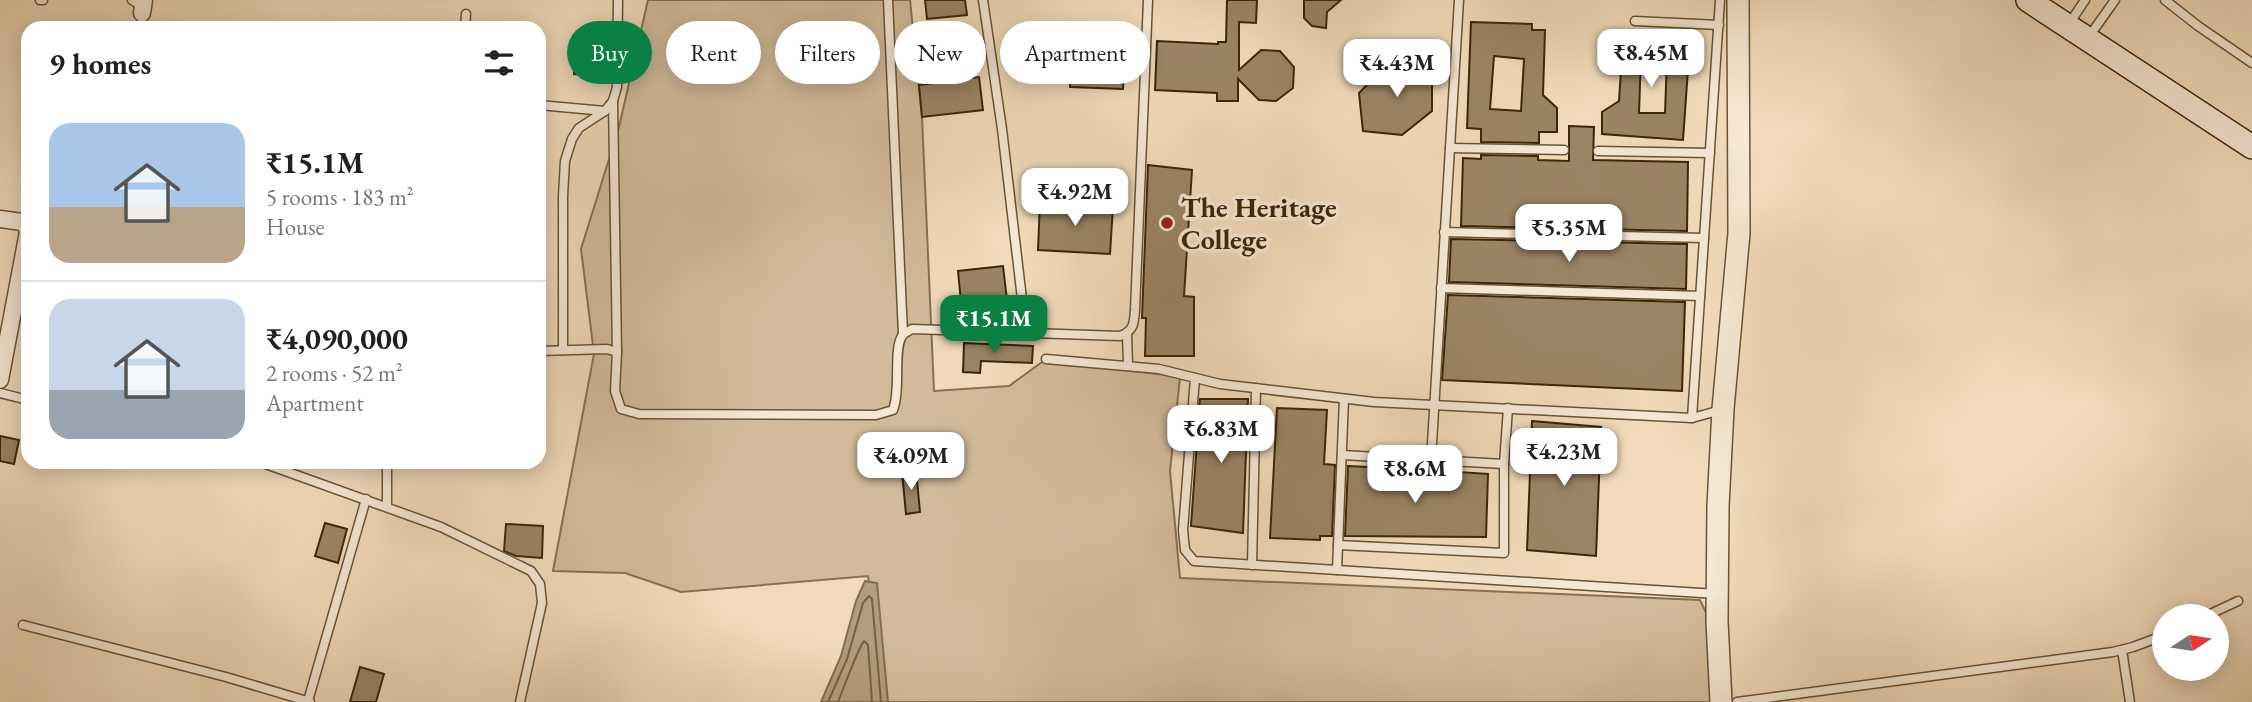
<!DOCTYPE html>
<meta charset="utf-8">
<style>
:root{--surface:#fff;--page:#f2f2f2;--text:#202124;--muted:#757577;--line:#e0e0e0;--accent:#0b8043}
body{margin:0;font-family:"EB Garamond",serif;background:var(--page);color:var(--text);height:100vh;display:flex;flex-direction:column;font-size:26px;white-space:nowrap}
*{box-sizing:border-box;margin:0}
p{font-size:23px;color:var(--muted)}
.icon{flex:none;width:38px;height:38px;fill:none;stroke:currentColor;stroke-width:2;stroke-linecap:round;stroke-linejoin:round}
.map{position:relative;flex:1;overflow:hidden}
.sheet{position:absolute;left:21px;top:21px;width:525px;height:448px;display:flex;flex-direction:column;background:var(--surface);border-radius:21px;box-shadow:0 4px 18px #0003}
.sheet>*{flex:none}
.guide{position:absolute;left:567px;top:21px;width:665px;height:63px;display:flex;gap:14px}
.needle{width:46px;rotate:78deg}
.fabs{position:absolute;left:2152px;top:604px;display:grid;gap:14px}
.fabs a{display:grid;place-items:center;width:77px;height:77px;border-radius:50%;background:var(--surface);box-shadow:0 4px 18px #0003;font-size:35px}
.price{position:absolute;translate:-50% -60px;padding:0 16px;border-radius:14px;background:#fff;color:#222;font-size:23px;line-height:46px;filter:drop-shadow(0 2px 4px #0008)}
.price::after{content:'';position:absolute;left:50%;top:42px;width:21px;height:16px;margin-left:-10px;background:inherit;clip-path:polygon(0 0,100% 0,50% 100%)}
.price.active{background:var(--accent);color:#fff}
ul{padding:0;list-style:none}
li{display:flex;align-items:center;gap:21px;height:175px;padding:0 28px}
li+li{border-top:2px solid var(--line)}
li span{display:grid;place-items:center;flex:none;width:196px;height:140px;border-radius:21px;color:#555}
li>.icon{margin-inline-start:auto}
span .icon{width:84px;height:84px;fill:#fffc;stroke-width:1}
li b{font-size:30px}
h2{display:flex;justify-content:space-between;align-items:center;height:84px;padding:0 28px;font-size:30px}
.chip{padding:0 24px;border-radius:32px;background:var(--surface);box-shadow:0 4px 18px #0003;font-size:24px;line-height:63px}
.chip.active{background:var(--accent);color:#fff}
.map>svg:first-child{display:block}
.green{fill:#d1bb9a;stroke:#867050;stroke-width:2}
.water{fill:#b29d7c;stroke:#826d4c;stroke-width:2}
.lines{fill:none;stroke-linecap:round;stroke-linejoin:round}
.shore{stroke:#766240;stroke-width:2}
.building{fill:#998463;stroke:#3b2605;stroke-width:2;fill-rule:evenodd}
.service-casing{stroke:#685332;stroke-width:11}
.minor-casing{stroke:#685332;stroke-width:19}
.tertiary-casing{stroke:#685332;stroke-width:24}
.secondary-casing{stroke:#3b2605;stroke-width:26}
.service{stroke:#f5e7d2;stroke-width:8}
.minor{stroke:#f5e7d2;stroke-width:16}
.tertiary{stroke:#f5e7d2;stroke-width:21}
.secondary{stroke:#f5e7d2;stroke-width:23}
.poi-dot{fill:#8f2418;stroke:#f5e7d2;stroke-width:2.5}
.labels{text-anchor:middle;dominant-baseline:central;stroke-width:7;stroke-linejoin:round;paint-order:stroke}
.poi-label{font-size:28px;font-weight:bold;fill:#3b2605;stroke:#f5e7d2;text-anchor:start}
</style>
<div class="map">
<svg width="2252" height="702" viewBox="0 0 2252 702">
<rect width="100%" height="100%" fill="#f0dab9"/>
<filter id="stains"><feTurbulence type="fractalNoise" baseFrequency=".00286" numOctaves="4"/><feColorMatrix values="0 0 0 0 .2 0 0 0 0 .09 0 0 0 0 .02 0 0 0 .5 -.17"/></filter>
<radialGradient id="worn" r=".72"><stop offset=".6" stop-color="#630" stop-opacity="0"/><stop offset="1" stop-color="#630" stop-opacity=".3"/></radialGradient>
<path class="green" d="M648 0H910L922 117 934 391 1009 386 1046 359 1180 377 1170 471 1180 578 1700 600 1720 642 1723 702H887L868 576 681 592 625 573 553 571 594 354 581 249 619 127Z"/>
<path class="water" d="M865 581 877 583 888 702H821L841 656 856 601Z"/>
<g class="lines">
<g class="shore">
<path d="M828 702 847 659 863 603 869 596 872 599 881 702"/>
<path d="M838 702C843 690 858 648 864 641L868 645 872 702"/>
</g>
</g>
<g class="building">
<path d="M925 0H965L967 15 927 19Z"/>
<path d="M1227 0H1257L1256 23 1239 22V70L1261 50 1280 51 1294 67 1293 88 1276 101 1259 100 1238 79V101H1217V93L1155 90 1157 41 1218 44V42H1226Z"/>
<path d="M1304 0H1341L1327 12 1326 28 1312 26 1304 18Z"/>
<path d="M1471 22 1532 24V30H1545L1543 95 1557 108V132H1539V143L1481 142V129L1467 128ZM1494 56 1524 59 1521 111 1490 109Z"/>
<path d="M1638 31 1673 34 1672 40 1690 41 1683 140 1602 134V112L1619 101 1623 38 1637 39ZM1641 56 1667 58 1665 113H1639Z"/>
<path d="M575 49 603 51 602 76 574 74Z"/>
<path d="M1389 62 1432 66V111L1402 135 1363 131 1359 93Z"/>
<path d="M1071 65 1124 67 1123 89 1070 87Z"/>
<path d="M979 77 983 110 922 117 919 85Z"/>
<path d="M1569 126 1594 127 1593 160 1688 162 1687 231 1461 226 1463 158 1481 159V155L1538 156V160L1569 161Z"/>
<path d="M1148 165 1192 170 1184 296 1194 297V356H1145L1146 318H1142Z"/>
<path d="M1040 202 1113 206 1110 254 1038 250Z"/>
<path d="M1451 239 1687 244 1686 289 1449 282Z"/>
<path d="M1003 266 1009 317 963 322 958 271Z"/>
<path d="M1448 295 1685 302 1682 391 1442 380Z"/>
<path d="M964 343 1033 346 1032 363 981 361 980 373 963 372Z"/>
<path d="M1200 399H1248L1243 533 1191 526Z"/>
<path d="M1277 408 1327 410 1324 464 1335 465 1332 536H1320V540L1270 538Z"/>
<path d="M1532 421 1601 427 1596 556 1527 550Z"/>
<path d="M0 436 19 440 14 464 0 461Z"/>
<path d="M1348 466 1390 468 1389 475 1459 479V472L1488 474 1486 537 1345 536Z"/>
<path d="M916 470 920 512 906 514 902 471Z"/>
<path d="M325 523 347 529 338 563 315 556Z"/>
<path d="M506 524 543 526 542 558 516 556 504 551Z"/>
<path d="M360 667 384 674 376 702H350Z"/>
</g>
<g class="lines">
<defs>
<g id="service">
<path d="M40 0H43"/>
<path d="M132 0 142 6V28"/>
<path d="M888 0 903 334"/>
<path d="M983 0 1002 129 1026 333"/>
<path d="M2165 0 2198 26 2252 63"/>
<path d="M1635 21 1719 25"/>
<path d="M2069 24 2085 0"/>
<path d="M465 28 466 14"/>
<path d="M2088 38 2115 0"/>
<path d="M613 101 617 352"/>
<path d="M539 105 605 111"/>
<path d="M1450 148 1564 150"/>
<path d="M1598 151 1710 153"/>
<path d="M1444 232 1704 238"/>
<path d="M1441 288 1700 296"/>
<path d="M1127 333 1128 365"/>
<path d="M563 350V196L565 161 572 139 579 128 605 111 613 101 617 87 618 0"/>
<path d="M539 351 607 349 617 352 615 391 621 409 639 414 876 415 893 410C901 390 893 350 902 336 904 333 909 331 912 329L1120 336C1134 331 1134 323 1135 310L1148 0"/>
<path d="M1046 359 1159 369 1220 384 1374 402 1692 418 1721 410"/>
<path d="M1195 378 1183 530 1185 550 1194 561 1717 594"/>
<path d="M0 393 28 400"/>
<path d="M1692 418 1720 0"/>
<path d="M1431 460 1459 0"/>
<path d="M260 462 441 527 531 571 540 584 542 603 520 702"/>
<path d="M387 462V506"/>
<path d="M1504 464 1508 408"/>
<path d="M1338 545 1504 553V464L1342 455"/>
<path d="M1252 565 1256 388"/>
<path d="M1337 570 1344 399"/>
<path d="M2206 616 2238 601"/>
<path d="M23 625 226 677 310 702"/>
<path d="M2122 650 2130 702"/>
<path d="M308 701 366 499"/>
<path d="M1737 702 2113 652 2133 647 2165 635"/>
</g>
<g id="minor">
<path d="M142 13 144 0"/>
<path d="M0 219 22 222 26 226 28 232 0 380"/>
</g>
<path id="tertiary" d="M1721 702 1717 621 1718 506 1723 409 1739 233 1738 0"/>
<path id="secondary" d="M2028 0 2252 147"/>
</defs>
<use href="#service" class="service-casing"/>
<use href="#minor" class="minor-casing"/>
<use href="#tertiary" class="tertiary-casing"/>
<use href="#secondary" class="secondary-casing"/>
<use href="#service" class="service"/>
<use href="#minor" class="minor"/>
<use href="#tertiary" class="tertiary"/>
<use href="#secondary" class="secondary"/>
</g>
<circle class="poi-dot" cx="1167" cy="223" r="7"/>
<g class="labels">
<g class="poi-label">
<text x="1181" y="207">The Heritage<tspan x="1181" dy="32">College</tspan></text>
</g>
</g>
<rect width="100%" height="100%" filter="url(#stains)"/>
<rect width="100%" height="100%" fill="url(#worn)"/>
</svg>
<div class="fabs">
<a><svg class="needle" viewBox="-14 -14 28 28"><path d="M0-13l5 13h-10z" fill="#e53935"/><path d="M0 13l5-13h-10z" fill="#757577"/></svg></a>
</div>
<b class="price" style="left:1651px;top:89px">₹8.45M</b>
<b class="price" style="left:1397px;top:99px">₹4.43M</b>
<b class="price" style="left:1075px;top:228px">₹4.92M</b>
<b class="price" style="left:1569px;top:264px">₹5.35M</b>
<b class="price active" style="left:994px;top:355px">₹15.1M</b>
<b class="price" style="left:1221px;top:465px">₹6.83M</b>
<b class="price" style="left:1564px;top:488px">₹4.23M</b>
<b class="price" style="left:911px;top:492px">₹4.09M</b>
<b class="price" style="left:1415px;top:505px">₹8.6M</b>
<div class="guide">
<a class="chip active">Buy</a>
<a class="chip">Rent</a>
<a class="chip">Filters</a>
<a class="chip">New</a>
<a class="chip">Apartment</a>
</div>
<section class="sheet">
<h2>9 homes<svg class="icon" aria-label="filters" viewBox="0 0 24 24"><path d="M4 7h16M4 17h16"/><circle cx="9" cy="7" r="2"/><circle cx="15" cy="17" r="2"/></svg></h2>
<ul>
<li><span style="background:linear-gradient(#a9c7e8 60%,#b9a48a 0)"><svg class="icon" aria-label="home" viewBox="0 0 24 24"><path d="M3 11l9-7 9 7M6 9v11h12V9"/></svg></span><div><b>₹15.1M</b><p>5 rooms · 183 m²</p><p>House</p></div></li>
<li><span style="background:linear-gradient(#c9d6e8 65%,#9aa5b1 0)"><svg class="icon" aria-label="home" viewBox="0 0 24 24"><path d="M3 11l9-7 9 7M6 9v11h12V9"/></svg></span><div><b>₹4,090,000</b><p>2 rooms · 52 m²</p><p>Apartment</p></div></li>
</ul>
</section>
</div>
